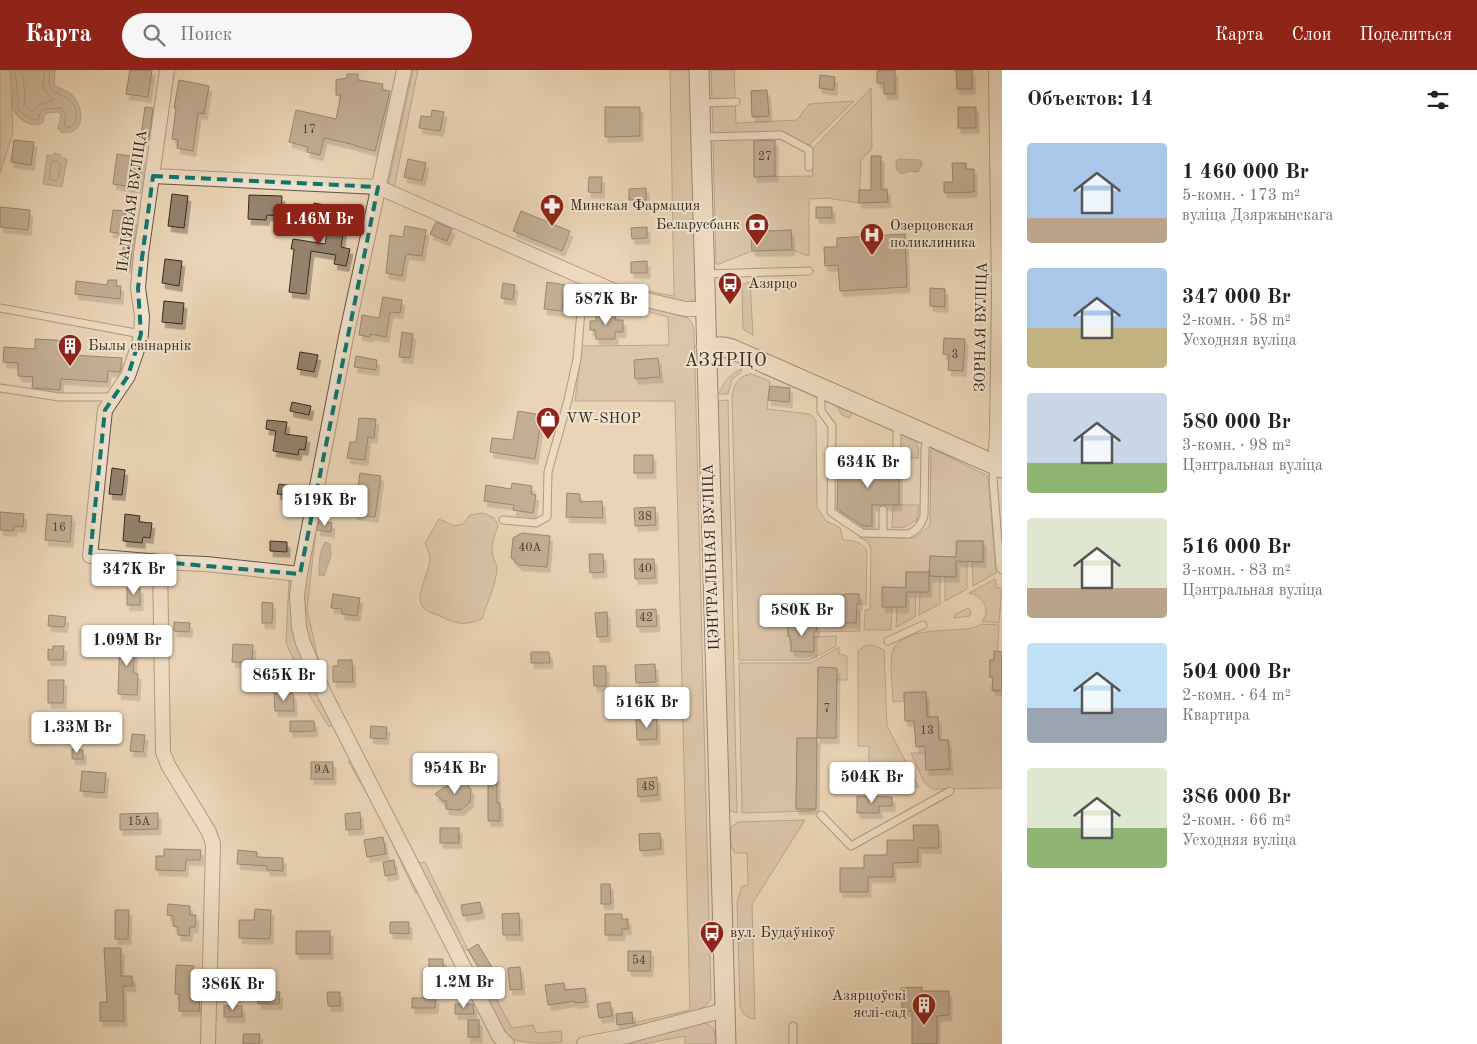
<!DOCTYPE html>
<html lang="ru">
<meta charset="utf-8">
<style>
:root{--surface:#fff;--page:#f6f6f6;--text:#222;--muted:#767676;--accent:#8f2418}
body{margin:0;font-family:"Old Standard TT",serif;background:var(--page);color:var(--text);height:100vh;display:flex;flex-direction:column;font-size:19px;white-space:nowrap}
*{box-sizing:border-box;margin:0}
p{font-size:16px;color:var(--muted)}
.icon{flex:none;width:28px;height:28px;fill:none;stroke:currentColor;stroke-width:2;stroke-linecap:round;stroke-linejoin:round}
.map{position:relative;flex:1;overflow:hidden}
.side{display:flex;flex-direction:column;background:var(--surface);width:475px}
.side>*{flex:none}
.price{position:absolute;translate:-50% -42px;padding:0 11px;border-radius:5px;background:#fff;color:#222;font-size:16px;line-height:32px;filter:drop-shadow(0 1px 2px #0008)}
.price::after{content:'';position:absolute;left:50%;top:30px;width:15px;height:11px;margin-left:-8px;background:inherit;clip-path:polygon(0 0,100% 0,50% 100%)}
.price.active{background:var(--accent);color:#fff}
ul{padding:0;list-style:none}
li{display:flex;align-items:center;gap:15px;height:125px;padding:0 25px}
li span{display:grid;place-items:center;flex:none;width:140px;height:100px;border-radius:5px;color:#555}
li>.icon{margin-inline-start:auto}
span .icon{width:60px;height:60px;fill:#fffc;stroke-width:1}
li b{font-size:21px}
h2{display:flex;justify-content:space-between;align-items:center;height:60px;padding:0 25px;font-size:21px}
header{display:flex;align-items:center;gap:30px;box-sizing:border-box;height:70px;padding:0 25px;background:var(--accent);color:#fff}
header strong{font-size:24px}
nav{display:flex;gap:28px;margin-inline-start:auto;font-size:18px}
.search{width:350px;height:45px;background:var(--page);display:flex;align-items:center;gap:12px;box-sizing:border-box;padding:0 18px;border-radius:28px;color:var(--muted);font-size:19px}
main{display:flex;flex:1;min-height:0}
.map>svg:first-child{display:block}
.green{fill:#ccb79c;stroke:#82705e}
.water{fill:#ad9a82;stroke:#7e6d5b}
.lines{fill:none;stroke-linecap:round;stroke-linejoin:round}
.shore{stroke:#726251;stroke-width:1}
.building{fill:#94826d;stroke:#372a20;filter:url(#shadow)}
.lane-casing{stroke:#645445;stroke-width:9}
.street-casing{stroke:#645445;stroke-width:16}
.secondary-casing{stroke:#372a20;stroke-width:21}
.lane{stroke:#f1e3cf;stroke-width:7}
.street{stroke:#f1e3cf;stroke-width:14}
.secondary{stroke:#f1e3cf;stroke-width:19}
.marked{fill:none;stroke:#0f766e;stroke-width:4;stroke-dasharray:10 6;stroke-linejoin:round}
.labels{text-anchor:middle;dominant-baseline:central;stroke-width:4;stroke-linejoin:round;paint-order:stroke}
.number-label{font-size:12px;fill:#4e4033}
.street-label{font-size:15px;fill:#372a20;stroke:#f1e3cf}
.poi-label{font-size:15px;fill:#372a20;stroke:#f1e3cf;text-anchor:start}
.quarter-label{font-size:18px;letter-spacing:1px;fill:#372a20;stroke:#f1e3cf}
</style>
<header>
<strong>Карта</strong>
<div class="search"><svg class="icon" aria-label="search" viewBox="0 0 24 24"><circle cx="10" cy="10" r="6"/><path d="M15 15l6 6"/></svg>Поиск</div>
<nav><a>Карта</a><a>Слои</a><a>Поделиться</a></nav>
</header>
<main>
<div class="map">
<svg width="1002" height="974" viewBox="0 0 1002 974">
<defs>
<filter id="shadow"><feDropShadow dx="3" dy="5.5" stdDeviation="0" flood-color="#0004"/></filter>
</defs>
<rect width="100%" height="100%" fill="#ead4b5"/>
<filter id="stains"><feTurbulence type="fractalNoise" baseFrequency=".004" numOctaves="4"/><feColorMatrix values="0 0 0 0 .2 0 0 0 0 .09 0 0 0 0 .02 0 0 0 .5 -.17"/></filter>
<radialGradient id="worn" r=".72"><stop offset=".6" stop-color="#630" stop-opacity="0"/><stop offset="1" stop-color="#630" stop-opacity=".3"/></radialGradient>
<g class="green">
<path d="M0 0H10L13 63 0 103Z"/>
<path d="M413 0H418L394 118 388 115Z"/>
<path d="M670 0H690L697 224 695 229 688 233 661 229 591 207 587 201 621 216 674 226Z"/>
<path d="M711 0H734L736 53 797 50 809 34 854 31 808 76 782 61 715 64 713 62Z"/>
<path d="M871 18 872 79 861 90 859 133 827 128 809 129V186L792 180 791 160 751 162 752 181 719 194H716L713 72 715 69 754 68V107L813 106 811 80Z"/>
<path d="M750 212 753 265 743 259 742 217 743 214Z"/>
<path d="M613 227 688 248 692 253 694 260 711 928C706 945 657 952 640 957L633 953 690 940 675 331H575L582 276 669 275 668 247 613 232Z"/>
<path d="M742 299 740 303 732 309 728 324H719C723 312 730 304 742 299Z"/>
<path d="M751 304 770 311 767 339 810 344 816 350 817 437 826 451 840 458 843 470C853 471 861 471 867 481L866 534H859V524H845V525H840V526L830 527V537L832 538 833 552 856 553V541H860V561L816 562V552C806 552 798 555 788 555V566H790V571H791V581L813 582 814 567 836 566V576L810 590H739L732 328C733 315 738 306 751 304Z"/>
<path d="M728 330 737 743 731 741 728 736 718 331Z"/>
<path d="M835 333 852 341 850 348 842 345Z"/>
<path d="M900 363C915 370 920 370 918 388H900Z"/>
<path d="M931 378 988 406 996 503 973 516 972 492H983L984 471H956V487L930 486 929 502H906L905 517H882L892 537 891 560H864L865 540 870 539 871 479 867 471 859 467 914 468 930 456Z"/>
<path d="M838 381 855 387 845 396H838Z"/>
<path d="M893 435H919L917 450 905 457 892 458Z"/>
<path d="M483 443 494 448 498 455C495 465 490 476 493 486 494 491 498 495 497 500 495 518 487 532 482 549 465 555 459 555 442 547 437 544 425 542 422 536 415 525 430 501 430 488 429 482 427 478 425 473L439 449 454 456 463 454 470 445Z"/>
<path d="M312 460H316L307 539 319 593 305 556 302 526Z"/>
<path d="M956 492H967V519L945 531V507H956Z"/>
<path d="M929 506 940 507V534L919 545 920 522H929Z"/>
<path d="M995 509 997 518H1002L999 553 982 551C992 540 982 525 969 523Z"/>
<path d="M289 511 293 516 331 652 332 655 329 657 312 630 286 573Z"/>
<path d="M906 522H916L915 547 896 557 897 537H906Z"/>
<path d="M968 538 971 541 970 546 954 548V545Z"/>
<path d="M981 554 999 555 997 590H990L989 607H993L992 621H1002V718L933 719 924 712 911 683H925L926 700 950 699 949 670H939L938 646 928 647 926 621 904 622V631L893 632C893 618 888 589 894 578 903 561 936 561 952 560 963 559 972 560 981 554Z"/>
<path d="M873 575 884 580 887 656 919 717 858 718V699H869V676H858V581L865 576Z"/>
<path d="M839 577V584L847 586V610H837V598H818L817 668H797L796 739H816L814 741 742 743 739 593H811Z"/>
<path d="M348 691 352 692 419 820 416 824 377 741Z"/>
<path d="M805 750 752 834 755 949C746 948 741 943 740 934L737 832 742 816 748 815 747 783H735C729 775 731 767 731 757L738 752Z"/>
<path d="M425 792 468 880H462L418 797 419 793Z"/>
<path d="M483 905 512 958 533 955 536 963 561 961 562 972C548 974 520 974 508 967 501 960 486 925 480 914Z"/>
<path d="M701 953H706L714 959 716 974H685V966L643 974H606Z"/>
</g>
<g class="water">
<path d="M11 0H55L54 15C61 20 69 20 74 27 85 41 84 67 61 62L58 58 61 45 58 42 47 43 44 46 43 52C32 60 18 49 12 38L13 25Z"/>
<path d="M54 83 61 85V88L67 89 62 117 43 114 47 85 53 86Z"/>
<path d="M898 89 919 90 921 91 922 95 918 102 909 101 902 104C896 102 896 97 896 91Z"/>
<path d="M325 472 330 474 331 486 324 506 319 505C319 494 319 482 325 472Z"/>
</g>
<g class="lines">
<g class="shore">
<path d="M15 0 18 25V39L27 47 36 50 38 49 40 43 45 39 61 38 66 45 64 56 70 58 75 53C81 28 63 29 50 18L49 12 50 0"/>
<path d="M22 0 25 25 24 35 32 42 41 34 53 30 43 18 44 0"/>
<path d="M53 91H57L61 94 58 109 56 111 50 110 49 108 51 93Z"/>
</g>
</g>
<g class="building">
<path d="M130 0H152L148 27 126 24Z"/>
<path d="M895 0V24H884V13H877V1Z"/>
<path d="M956 0H972V19H957Z"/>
<path d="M347 4H358V10L383 14 382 20 390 21 375 81 355 76V75L324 68 320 85 307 82 308 77 289 72 296 40 336 49 341 25H336V10L347 8Z"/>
<path d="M820 5 835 7 834 20 819 18Z"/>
<path d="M179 10 209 16 204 44 198 43 193 81 177 78 178 70 172 69 176 38H174Z"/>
<path d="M767 20 769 46 752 47 751 21Z"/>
<path d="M145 37 153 38 149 67 141 66Z"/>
<path d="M605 37H640V66L605 67Z"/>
<rect x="958" y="37" width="18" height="21"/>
<path d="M432 40 444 42 440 61 419 58 421 46 431 47Z"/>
<path d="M14 70 34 72 31 95 11 92Z"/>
<path d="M775 70V106L754 107V71Z"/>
<path d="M117 84 142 88 138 118 113 114Z"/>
<path d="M871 86H881V120L887 119 888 132 859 133V120H871Z"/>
<path d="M408 89 426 93 422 111 404 107Z"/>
<path d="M952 93H966V99H974V122L944 123V112H953Z"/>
<path d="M589 107H602L601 123 588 122Z"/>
<path d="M646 118V130H629V119Z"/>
<path d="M172 124 188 126 184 158 168 156Z"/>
<path d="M249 125 282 126 281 146 267 145 266 150 248 149Z"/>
<path d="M314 133 347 139 341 177 350 179 346 196 334 194 336 185 311 181 306 224 289 222 294 179H291L293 169 325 174 329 150 312 147Z"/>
<path d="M0 137 30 140 28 160 0 157Z"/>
<rect x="816" y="137" width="16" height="11"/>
<path d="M113 140 126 141 125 148 135 149 130 197H122L124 164 110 162Z"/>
<path d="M521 141 570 161 562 181 513 161Z"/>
<path d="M436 152 452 159 447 171 430 164Z"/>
<path d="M405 156 426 160 422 186 406 184 402 206 386 203 390 165 403 167Z"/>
<path d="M647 157V168L632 169 631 158Z"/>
<path d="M791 160 792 180 752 181 751 162Z"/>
<path d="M905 164 907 217 840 221 838 195 825 196 824 177H837V168Z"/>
<path d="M165 189 182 191 179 216 162 213Z"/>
<path d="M647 191V203H631V192Z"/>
<path d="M108 210H117L116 216H121L120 229 75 224 76 211 107 215Z"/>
<path d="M547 212 565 215 562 241 544 239Z"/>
<path d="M503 213 515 215 513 230 501 228Z"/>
<path d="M930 218 945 219V237L930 236Z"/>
<path d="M383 227 402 230 400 243 390 242 386 267 371 264 370 267 359 265 362 245 379 248Z"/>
<path d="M164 231 184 233 182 254 162 252Z"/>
<path d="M596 243H615V250H623V262H615V269H596L595 260H590V251H596Z"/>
<path d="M402 262 413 264 410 288 399 287Z"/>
<path d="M944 268 965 269 963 301 948 300 949 285 943 284Z"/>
<path d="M35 269 72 271 71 285 122 288 120 302 108 301 107 312 61 309 60 320 32 318 33 307 18 306V293L3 292 4 277 35 279Z"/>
<path d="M300 282 318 285 314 302 297 299Z"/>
<path d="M356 286 377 290 376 300 354 297Z"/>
<path d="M658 288 660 307 635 309 634 290Z"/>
<path d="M770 316 790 318 789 332 768 330Z"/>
<path d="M292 332 311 336 309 345 290 341Z"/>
<path d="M518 341 542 345 535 389 490 382 492 368 513 370Z"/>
<path d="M359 348 376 349 374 368 368 367 365 390 347 388 350 372H356Z"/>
<path d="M267 350 287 352 285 364 307 367 305 380 299 379 298 385 273 381 276 361 266 359Z"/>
<rect x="634" y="385" width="19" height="18"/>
<path d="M874 387H891V392H899V435H872V456H863L837 439 838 401H865V392H874Z"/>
<path d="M112 398 125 400 122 425 109 424Z"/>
<path d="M360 403 381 406 375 447 354 444Z"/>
<path d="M512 413 532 416 531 424 536 425 533 443 513 440 514 435 484 431 486 415 511 419Z"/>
<path d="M279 414 301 417 300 426 277 424Z"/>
<path d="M567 423 580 424V432L602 431 603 448 566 447Z"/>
<path d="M655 437 656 455 635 456 634 438Z"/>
<path d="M0 442 24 444 23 457 14 456V461L0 460Z"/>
<path d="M47 444 72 446 70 472 45 470Z"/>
<path d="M125 444 140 446 139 452 152 453 150 468 143 467 142 473 123 471Z"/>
<path d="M319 451 332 453 331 462 317 460Z"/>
<path d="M522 463 550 466 547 497 519 495 511 488 513 468Z"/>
<path d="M270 471 287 472V482L270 481Z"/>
<path d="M957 471H983V492L956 491V507L929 506 930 486 956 487Z"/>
<path d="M589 484H603L604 502 590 503Z"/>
<path d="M634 489H654L655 508 635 509Z"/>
<path d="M906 502H929V522H906V537H882V517L906 518Z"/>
<rect x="127" y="518" width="13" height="17"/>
<path d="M333 524 360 528 357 546 342 544V539L331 538Z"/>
<path d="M845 524H859V534H857L856 553 830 552 831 526 840 527V525H845Z"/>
<path d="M262 532 273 533 272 553H262Z"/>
<path d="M656 539 657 556 637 557 636 540Z"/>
<path d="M607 542 608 566 597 567 595 543Z"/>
<path d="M49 545 66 547 64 557 48 556Z"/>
<path d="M174 552 190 553 189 562 174 561Z"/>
<path d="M802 552 817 553 816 562H814V582L791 581V571H790V566H788V555H797V553Z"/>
<path d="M120 566 136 567 133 603 138 604 137 625 118 624Z"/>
<path d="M233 574 253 575 252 593 232 592Z"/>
<path d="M53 576H64L63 590H48V579L53 580Z"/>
<path d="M994 581 1002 582V621L992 620 993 607H990V590H994Z"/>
<path d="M531 582H549L550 593H531Z"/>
<path d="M338 590H352L353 612H333V596H338Z"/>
<path d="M655 594 656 612 636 613 635 595Z"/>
<path d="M593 596H606V616H594Z"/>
<path d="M818 597 837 598 836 668H817Z"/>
<path d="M48 610H64L63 633H48Z"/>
<path d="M926 622 927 647H938L939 670H948L950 699 926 700 925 676 916 677 914 651H905L904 623Z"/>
<path d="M274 623H293L294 641H275Z"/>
<path d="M657 649V669L637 670 636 650Z"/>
<path d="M290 651H314L315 661 290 662Z"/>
<path d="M371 656 387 657 386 669 370 668Z"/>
<path d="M132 664 145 665 143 682 130 681Z"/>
<path d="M797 668H817L816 739H796Z"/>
<path d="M72 679 83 680V689H72Z"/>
<rect x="311" y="692" width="22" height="17"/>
<path d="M82 701 106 703 104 723 80 721Z"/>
<path d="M488 706H497V733H500V751H488Z"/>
<path d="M657 707 658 725 638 727 637 709Z"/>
<path d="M448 709 463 710 471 719 470 732 461 740 446 739V731H443L435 724 444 717H447Z"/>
<path d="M857 726 892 727V736H879V743H857Z"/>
<path d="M360 742 361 759 346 760 345 744Z"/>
<path d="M158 743V759L120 760V744Z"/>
<path d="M913 755H938L939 778H918V792L893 793V807H868V822H840V798H864V785H887V770H914Z"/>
<rect x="440" y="758" width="19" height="15"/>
<path d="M660 763 661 779 640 781 639 764Z"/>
<path d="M383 767 386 784 367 787 364 770Z"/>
<path d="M164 779 201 780 200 790H186L185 801 156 800V786H164Z"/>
<path d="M238 780 257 782V787L283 788V801L267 800V796L237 794Z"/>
<path d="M394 790 396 804 385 806 383 792Z"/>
<path d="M601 814H610L611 834H601Z"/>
<path d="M480 832 482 843 463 846 461 835Z"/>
<path d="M168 834 190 836V845H196L195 857H190L189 866 178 865V857L173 856V846L167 845Z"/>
<path d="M255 839 271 840 270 869 239 868V850H254Z"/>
<path d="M115 840H129L128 869H115Z"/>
<path d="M519 843 520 865H503L502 844Z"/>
<path d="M605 844H622V849H628V859H622V865H605Z"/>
<path d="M390 852H409V864L390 863Z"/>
<rect x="296" y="861" width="34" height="23"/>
<path d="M478 874 493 899 483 905 468 880Z"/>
<path d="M104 878H121V906H132L133 916H123L124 951H100V932H107Z"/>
<path d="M628 881H651L650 901H628Z"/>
<rect x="429" y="889" width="14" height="9"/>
<path d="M176 895 194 896 192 930H199L200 941H179V924H175Z"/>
<path d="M520 897 522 919 510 920 508 898Z"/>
<path d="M564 913 565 920 585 918 586 932 575 933V931L548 935 545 915Z"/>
<path d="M922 917V921H949V945L937 946V974H912V941H902L901 918Z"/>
<path d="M258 921 280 922 279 934H258Z"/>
<path d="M327 922H340V936H328Z"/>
<path d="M412 928H436L435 938H412Z"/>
<path d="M610 932 612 946 599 948 597 934Z"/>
<path d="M455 934H473L474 944H455Z"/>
<rect x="224" y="936" width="18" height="11"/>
<path d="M632 942 633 953 617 955 616 944Z"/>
<rect x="468" y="950" width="11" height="17"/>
<path d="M243 964H260L259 974H243Z"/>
</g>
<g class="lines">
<defs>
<g id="lane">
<path d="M701 33 736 32"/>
<path d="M703 67 781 65 809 80V97"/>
<path d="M705 204 809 201"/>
<path d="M0 238 141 264"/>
<path d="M0 318 59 327H114"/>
<path d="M821 319V341L832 356 831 442 862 463 909 464C918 459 921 455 924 446L925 378 928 367"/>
<path d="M897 381V353"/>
<path d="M995 395 993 409 1000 497 1002 500"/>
<path d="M503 450 536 453 547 447 548 402 568 330 577 289 581 241 591 212"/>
<path d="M883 463V440"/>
<path d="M888 571 923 555"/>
<path d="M821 745 851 776 950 721"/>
<path d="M793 956V974"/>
</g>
<g id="street">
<path d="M404 0 346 267 300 504 297 526 299 557 303 573 325 625 499 966 507 974"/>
<path d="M153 106 378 117 621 224 685 239H706"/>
<path d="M995 395 997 364 999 224 996 0"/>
<path d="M160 492 90 486 105 340 128 306 139 274 141 264 142 246 138 218 141 184 167 0"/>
<path d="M208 974 213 774 209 762 168 695 163 682 160 492 206 494 300 504"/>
<path d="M584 974 627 966 725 940"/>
</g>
<g id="secondary">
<path d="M699 0 726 974"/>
<path d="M706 277H724L732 279 1002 398"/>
</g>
</defs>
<use href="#lane" class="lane-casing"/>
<use href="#street" class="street-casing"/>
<use href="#secondary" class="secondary-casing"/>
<use href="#lane" class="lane"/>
<use href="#street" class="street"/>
<use href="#secondary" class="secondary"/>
</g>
<path d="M0 0H1002V974H0ZM153 106 378 117 300 504 90 486 105 340 128 306 141 264 138 218Z" fill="#ead4b5" fill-opacity=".55" fill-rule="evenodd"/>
<path class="marked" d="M153 106 378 117 300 504 90 486 105 340 128 306 141 264 138 218Z"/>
<defs>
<symbol id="pharmacy-pin" viewBox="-11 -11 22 30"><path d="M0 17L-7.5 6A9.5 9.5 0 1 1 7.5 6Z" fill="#8f2418" stroke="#f1e3cf"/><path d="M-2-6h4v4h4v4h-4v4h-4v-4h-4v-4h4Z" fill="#fff"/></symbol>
<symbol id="bank-pin" viewBox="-11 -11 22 30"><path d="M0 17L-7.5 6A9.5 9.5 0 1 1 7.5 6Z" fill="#8f2418" stroke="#f1e3cf"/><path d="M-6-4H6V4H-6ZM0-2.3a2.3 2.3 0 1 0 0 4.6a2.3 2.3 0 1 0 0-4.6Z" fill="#fff"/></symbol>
<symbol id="hospital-pin" viewBox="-11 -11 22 30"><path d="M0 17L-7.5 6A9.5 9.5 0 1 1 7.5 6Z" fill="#8f2418" stroke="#f1e3cf"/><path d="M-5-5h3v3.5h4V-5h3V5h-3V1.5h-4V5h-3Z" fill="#fff"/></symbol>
<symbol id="bus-pin" viewBox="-11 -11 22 30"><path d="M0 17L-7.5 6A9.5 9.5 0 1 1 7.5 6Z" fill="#8f2418" stroke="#f1e3cf"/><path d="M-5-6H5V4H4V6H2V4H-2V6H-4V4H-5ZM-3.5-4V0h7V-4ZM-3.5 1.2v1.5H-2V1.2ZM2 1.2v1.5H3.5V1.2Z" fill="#fff"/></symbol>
<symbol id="building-pin" viewBox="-11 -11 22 30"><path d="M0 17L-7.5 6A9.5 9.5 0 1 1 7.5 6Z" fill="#8f2418" stroke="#f1e3cf"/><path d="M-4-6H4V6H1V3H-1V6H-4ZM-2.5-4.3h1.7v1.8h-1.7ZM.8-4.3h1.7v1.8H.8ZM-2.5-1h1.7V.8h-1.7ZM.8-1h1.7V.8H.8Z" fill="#fff"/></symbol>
<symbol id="shop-pin" viewBox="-11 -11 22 30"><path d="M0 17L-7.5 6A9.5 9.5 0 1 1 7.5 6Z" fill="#8f2418" stroke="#f1e3cf"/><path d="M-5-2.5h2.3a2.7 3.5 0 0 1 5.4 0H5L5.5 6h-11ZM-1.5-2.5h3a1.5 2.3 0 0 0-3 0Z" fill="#fff"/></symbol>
</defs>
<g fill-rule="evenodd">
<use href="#pharmacy-pin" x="538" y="122" width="28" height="38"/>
<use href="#bank-pin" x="743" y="141" width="28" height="38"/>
<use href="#hospital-pin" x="858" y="151" width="28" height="38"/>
<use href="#bus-pin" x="716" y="200" width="28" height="38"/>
<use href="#building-pin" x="56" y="262" width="28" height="38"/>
<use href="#shop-pin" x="534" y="335" width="28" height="38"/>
<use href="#bus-pin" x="698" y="849" width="28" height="38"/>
<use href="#building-pin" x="910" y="921" width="28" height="38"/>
</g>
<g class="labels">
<g class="number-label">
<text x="309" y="60">17</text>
<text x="765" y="87">27</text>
<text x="955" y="285">3</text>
<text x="645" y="447">38</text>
<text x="59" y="458">16</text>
<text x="530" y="478">40А</text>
<text x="645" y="499">40</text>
<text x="646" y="548">42</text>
<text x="827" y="639">7</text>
<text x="927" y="661">13</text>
<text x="322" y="700">9А</text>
<text x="648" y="717">48</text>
<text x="139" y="752">15А</text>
<text x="639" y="891">54</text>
</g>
<g class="street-label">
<text transform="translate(133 131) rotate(-82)">ПАЛЯВАЯ ВУЛІЦА</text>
<text transform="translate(982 257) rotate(-89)">ЗОРНАЯ ВУЛІЦА</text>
<text transform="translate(712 487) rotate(-92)">ЦЭНТРАЛЬНАЯ ВУЛІЦА</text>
</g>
<g class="poi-label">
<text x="570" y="136">Минская Фармация</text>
<text x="740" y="155" text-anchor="end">Беларусбанк</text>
<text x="890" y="156">Озерцовская<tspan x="890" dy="17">поликлиника</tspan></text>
<text x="748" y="214">Азярцо</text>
<text x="88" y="276">Былы свінарнік</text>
<text x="566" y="349">VW-SHOP</text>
<text x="730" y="863">вул. Будаўнікоў</text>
<text x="906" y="926" text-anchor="end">Азярцоўскі<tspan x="906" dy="17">яслі-сад</tspan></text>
</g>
<g class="quarter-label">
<text x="726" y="291">АЗЯРЦО</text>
</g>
</g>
<rect width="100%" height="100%" filter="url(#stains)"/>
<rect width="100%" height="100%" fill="url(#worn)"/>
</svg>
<b class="price active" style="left:319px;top:176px">1.46M Br</b>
<b class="price" style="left:606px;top:256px">587K Br</b>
<b class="price" style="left:868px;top:419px">634K Br</b>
<b class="price" style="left:325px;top:457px">519K Br</b>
<b class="price" style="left:134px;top:526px">347K Br</b>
<b class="price" style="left:802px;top:567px">580K Br</b>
<b class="price" style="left:127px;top:597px">1.09M Br</b>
<b class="price" style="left:284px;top:632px">865K Br</b>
<b class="price" style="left:647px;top:659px">516K Br</b>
<b class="price" style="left:77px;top:684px">1.33M Br</b>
<b class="price" style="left:455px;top:725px">954K Br</b>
<b class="price" style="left:872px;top:734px">504K Br</b>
<b class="price" style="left:464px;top:939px">1.2M Br</b>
<b class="price" style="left:233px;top:941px">386K Br</b>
</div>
<section class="side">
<h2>Объектов: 14<svg class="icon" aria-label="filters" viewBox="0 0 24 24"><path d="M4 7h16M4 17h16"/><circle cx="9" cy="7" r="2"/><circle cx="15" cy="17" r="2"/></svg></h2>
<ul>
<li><span style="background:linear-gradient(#a9c7e8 75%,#b9a48a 0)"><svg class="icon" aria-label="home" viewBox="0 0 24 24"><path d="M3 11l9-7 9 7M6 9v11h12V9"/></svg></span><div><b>1 460 000 Br</b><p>5-комн. · 173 m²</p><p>вуліца Дзяржынскага</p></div></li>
<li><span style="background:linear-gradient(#a9c7e8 60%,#c2b280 0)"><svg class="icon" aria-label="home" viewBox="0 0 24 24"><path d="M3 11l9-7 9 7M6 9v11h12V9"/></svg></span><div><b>347 000 Br</b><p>2-комн. · 58 m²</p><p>Усходняя вуліца</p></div></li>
<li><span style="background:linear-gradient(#c9d6e8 70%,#8fb573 0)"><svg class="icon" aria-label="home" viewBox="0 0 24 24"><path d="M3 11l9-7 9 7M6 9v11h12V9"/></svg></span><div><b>580 000 Br</b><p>3-комн. · 98 m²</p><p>Цэнтральная вуліца</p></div></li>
<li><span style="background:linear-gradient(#dfe7d0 70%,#b9a48a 0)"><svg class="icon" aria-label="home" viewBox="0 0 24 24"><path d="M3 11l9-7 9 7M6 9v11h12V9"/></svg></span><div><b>516 000 Br</b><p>3-комн. · 83 m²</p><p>Цэнтральная вуліца</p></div></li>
<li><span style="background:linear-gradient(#bfe0f5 65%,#9aa5b1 0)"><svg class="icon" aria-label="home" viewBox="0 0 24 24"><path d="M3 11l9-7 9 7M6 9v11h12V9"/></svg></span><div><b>504 000 Br</b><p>2-комн. · 64 m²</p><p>Квартира</p></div></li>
<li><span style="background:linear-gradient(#dfe7d0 60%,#8fb573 0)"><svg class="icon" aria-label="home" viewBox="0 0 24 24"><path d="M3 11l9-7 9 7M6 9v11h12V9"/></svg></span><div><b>386 000 Br</b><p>2-комн. · 66 m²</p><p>Усходняя вуліца</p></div></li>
</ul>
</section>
</main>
